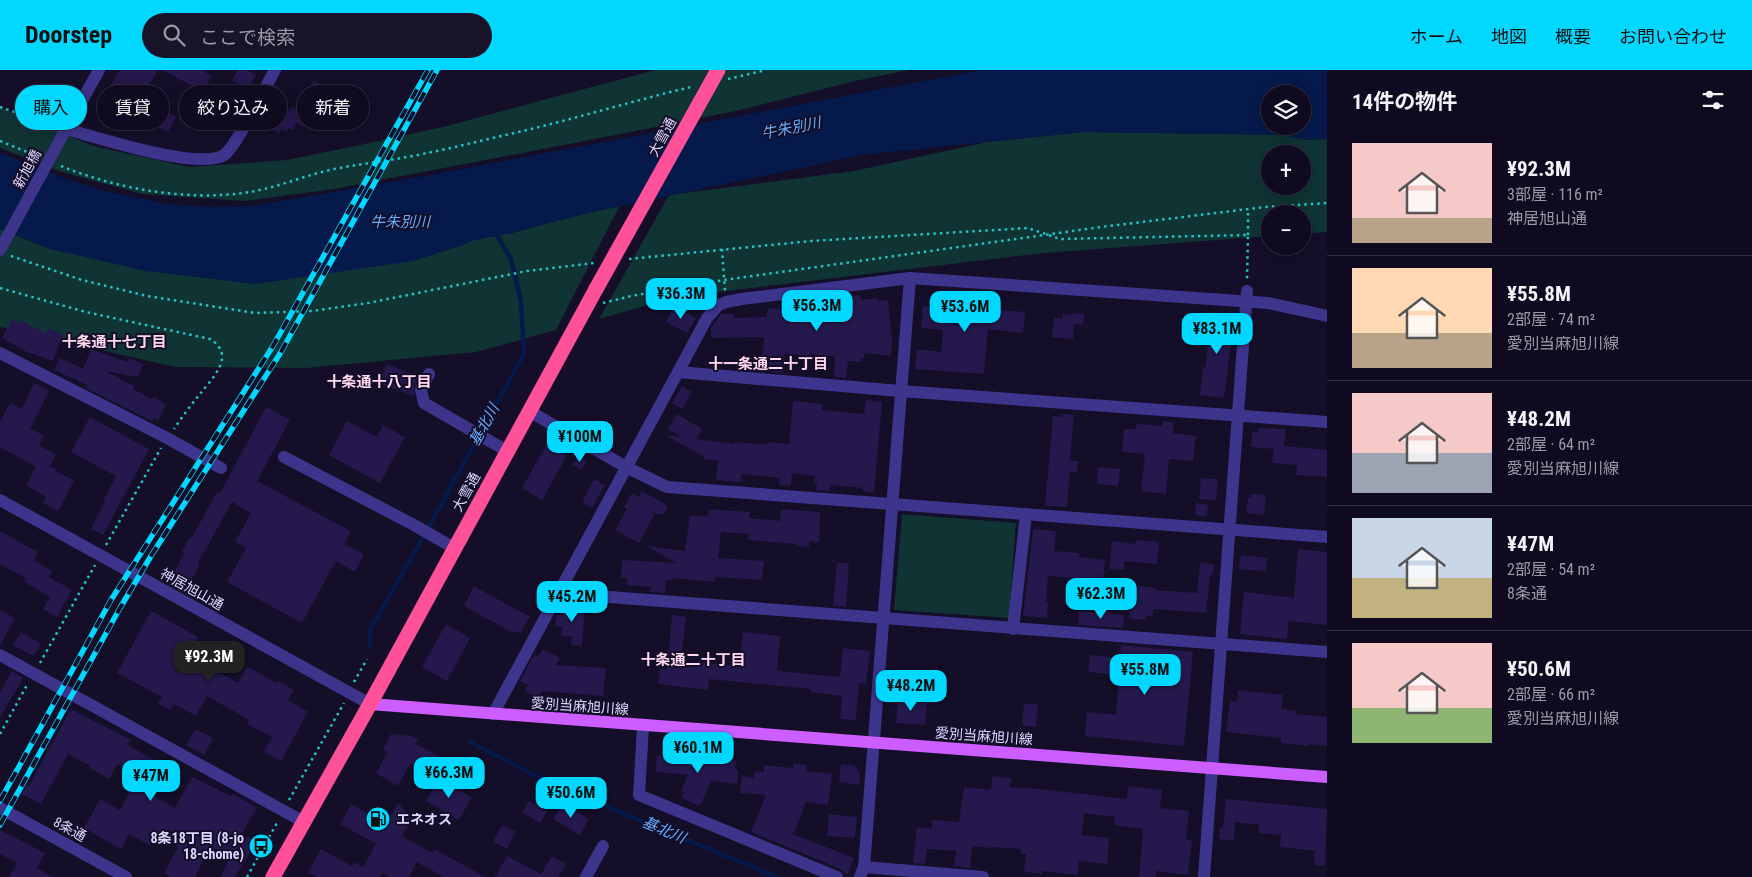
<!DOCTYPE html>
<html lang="ja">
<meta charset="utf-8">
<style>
:root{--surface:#0f0a1f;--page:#181328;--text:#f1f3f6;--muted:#9b9aa4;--line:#2f2b3d;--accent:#02d7ff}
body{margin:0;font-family:"Roboto Condensed","Noto Sans JP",sans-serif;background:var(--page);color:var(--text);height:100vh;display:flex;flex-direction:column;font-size:19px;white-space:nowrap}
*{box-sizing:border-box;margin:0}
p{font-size:16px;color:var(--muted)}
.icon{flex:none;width:28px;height:28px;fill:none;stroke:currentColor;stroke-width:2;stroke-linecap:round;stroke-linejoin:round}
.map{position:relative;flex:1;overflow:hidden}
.details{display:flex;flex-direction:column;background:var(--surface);width:425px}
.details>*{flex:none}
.guide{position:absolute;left:15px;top:15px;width:475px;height:45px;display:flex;gap:10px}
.tools{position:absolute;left:1261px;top:15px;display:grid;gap:10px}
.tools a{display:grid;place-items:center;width:50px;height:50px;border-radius:50%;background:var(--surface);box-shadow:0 2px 12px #0003,0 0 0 1px var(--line);font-size:25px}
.price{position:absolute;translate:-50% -42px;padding:0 11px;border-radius:10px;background:var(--accent);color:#111;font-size:16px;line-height:32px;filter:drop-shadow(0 1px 2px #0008)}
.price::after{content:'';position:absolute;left:50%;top:30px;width:15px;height:11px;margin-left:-8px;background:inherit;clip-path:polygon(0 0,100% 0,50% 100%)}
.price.on{background:#222;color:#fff}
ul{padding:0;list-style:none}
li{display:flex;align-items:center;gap:15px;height:125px;padding:0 25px}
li+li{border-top:1px solid var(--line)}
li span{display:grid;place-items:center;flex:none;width:140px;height:100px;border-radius:0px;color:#555}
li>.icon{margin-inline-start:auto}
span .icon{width:60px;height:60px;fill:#fffc;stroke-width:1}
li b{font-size:21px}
h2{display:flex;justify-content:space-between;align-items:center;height:60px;padding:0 25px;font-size:21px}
.chip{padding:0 18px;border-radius:22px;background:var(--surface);box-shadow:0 2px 12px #0003,0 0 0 1px var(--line);font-size:18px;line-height:45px}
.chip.on{background:var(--accent);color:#111}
header{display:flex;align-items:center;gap:30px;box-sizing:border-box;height:70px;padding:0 25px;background:var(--accent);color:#111}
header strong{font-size:24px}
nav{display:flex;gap:28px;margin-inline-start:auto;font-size:18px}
.search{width:350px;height:45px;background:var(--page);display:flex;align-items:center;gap:12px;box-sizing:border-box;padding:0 18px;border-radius:28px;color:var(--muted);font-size:19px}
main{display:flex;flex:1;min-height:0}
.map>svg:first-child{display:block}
.green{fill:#103334;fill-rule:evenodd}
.water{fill:#051a4a;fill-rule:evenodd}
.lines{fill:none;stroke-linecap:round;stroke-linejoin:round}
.stream{stroke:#051a4a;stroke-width:4.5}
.building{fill:#25184c}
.path{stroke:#24c4c4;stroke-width:2.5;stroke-dasharray:2.5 4;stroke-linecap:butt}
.minor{stroke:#3d348c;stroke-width:12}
.major{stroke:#cc5dff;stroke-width:12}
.highway{stroke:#ff519a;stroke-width:15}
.rail-casing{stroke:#02d7ff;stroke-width:5.5}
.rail{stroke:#140e29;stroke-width:4;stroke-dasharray:11;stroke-linecap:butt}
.minor-bridge{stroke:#3d348c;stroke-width:12}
.highway-bridge{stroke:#ff519a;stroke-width:15}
.labels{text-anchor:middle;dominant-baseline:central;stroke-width:4;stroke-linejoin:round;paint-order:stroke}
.street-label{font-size:14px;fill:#ddd6ff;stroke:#140e29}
.poi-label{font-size:14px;font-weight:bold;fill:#ddd6ff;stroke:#140e29;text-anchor:start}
.water-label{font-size:15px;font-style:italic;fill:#64aeff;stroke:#140e29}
.neighbourhood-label{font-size:15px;font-weight:bold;fill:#ffd8ee;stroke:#140e29}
</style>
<header>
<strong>Doorstep</strong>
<div class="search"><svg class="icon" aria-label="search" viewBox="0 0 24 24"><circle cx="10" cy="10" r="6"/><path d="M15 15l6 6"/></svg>ここで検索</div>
<nav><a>ホーム</a><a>地図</a><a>概要</a><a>お問い合わせ</a></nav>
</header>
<main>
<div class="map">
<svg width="1327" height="807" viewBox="0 0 1327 807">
<rect width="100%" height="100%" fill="#140e29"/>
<g class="green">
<path d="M655 0H909L855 11 736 41 600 68 334 119 244 131 142 124 62 102 0 78V37L93 76 189 97 287 90 355 76 443 57Z"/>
<path d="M1084 62 1281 65 1307 70 1327 69V162L1303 164 1302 144H1270V166L1044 183 676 227 599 249 669 125 854 101 987 72ZM1270 84H1302V116H1270Z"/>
<path d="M620 135 556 260 476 282 306 298 175 297 0 257V159L50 179 445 181 474 170 512 163 538 155Z"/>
<path d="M902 444 1016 453 1009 548 894 540Z"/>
</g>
<path class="water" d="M981 0H1327V69L1307 70 1281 65 1084 62 862 85 584 144 512 163 474 170 463 175 413 191 255 214 146 201 50 179 0 159V83L66 109 105 121 163 133 205 137 252 136 420 107ZM1270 24H1302V56H1270Z"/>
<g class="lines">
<g class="stream">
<path d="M370 576V560L421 471 524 284 521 231 511 189 494 161"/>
<path d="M470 672 532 704 581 726 777 807"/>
</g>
</g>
<g class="building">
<path d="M120 0H158L126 56 97 39Z"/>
<path d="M163 0H201L212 6 203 22Z"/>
<path d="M238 0H247L256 5 248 19 232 10Z"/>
<path d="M314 11 347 29 340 42 326 33 316 52 309 49 305 57 297 53 292 60 289 58 286 62 281 59 279 63 267 57 276 43 284 48 291 37 295 39 301 28 303 30Z"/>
<path d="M191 24 222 41 211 61 201 56 199 60 178 49Z"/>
<path d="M162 39 176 47 168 62 154 55Z"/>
<path d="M952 221 991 225 990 239 1025 242 1023 263 988 259 984 304 915 299 917 279 941 282 943 260 921 258 923 236 950 238Z"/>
<path d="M860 225 861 230 877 228V231L888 230 892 271 891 286 865 283 864 288 861 287V292L848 291 846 308 834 307 835 286 811 284V287L785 283 783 303 761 301 764 267 711 268V258L721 244H734L733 248 766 247 768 238 788 240 787 246 815 244 814 231Z"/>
<path d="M674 236 696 248 687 263 666 252Z"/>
<path d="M1207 242 1230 244 1229 258H1233L1224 328 1200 325 1203 297H1206L1208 271 1209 255 1206 254Z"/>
<path d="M1073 243 1084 244 1083 255 1074 254 1073 269 1052 267 1054 248 1063 249V244L1073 245Z"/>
<path d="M12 249 20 254 22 250 46 264 48 258 63 264 53 291 27 282 2 268Z"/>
<path d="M91 279 127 292 129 288 143 294 138 307 105 301 134 316 133 319 152 329 154 327 166 334 158 351 154 348 152 351 86 318 87 315 54 300 60 288 83 299Z"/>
<path d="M387 294 419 307 414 317V326L379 313Z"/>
<path d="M34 313 49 321 30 358 44 366 39 375 56 385 50 396 57 399 56 401 74 411 58 441 43 433 46 427 26 415 36 397 0 377V352L10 333 22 339Z"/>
<path d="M682 316 692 322 682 339 672 333Z"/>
<path d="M866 330 882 332 874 423 863 421V418L830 415 829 421 816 420 817 413H814L815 406 792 403 791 416 779 415 780 408 742 404 741 412 716 410 718 391 703 389 704 387 697 383 665 365 682 367 668 359 677 344 702 359 696 369 734 374V372L760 374H768V372L789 374 793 331 822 334V340L864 344Z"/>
<path d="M266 337 290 350 257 411 351 461 344 474 364 484 355 502 336 491 302 553 227 512 246 478 235 472 251 443 232 432 198 493 200 495 189 513 173 504 184 483 182 481 191 466 192 467 217 422 220 423Z"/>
<path d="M1061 344 1074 345 1070 391H1078L1077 402H1070L1067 437 1045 436 1053 346 1061 347Z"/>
<path d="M90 347 149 379 103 465 91 459 105 432 103 431 116 406 71 382Z"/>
<path d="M347 351 377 367 383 355 405 367 380 413 329 385Z"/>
<path d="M1163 351 1174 352 1173 363 1196 366 1193 391 1169 389 1166 424 1141 421 1145 384 1122 382 1124 359H1136V354L1162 356Z"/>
<path d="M1259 358 1286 359 1284 376 1327 380V407L1296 405 1297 395 1272 393 1274 379 1251 377 1252 362 1258 363Z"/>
<path d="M547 374 567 385 542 430 522 418Z"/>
<path d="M578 386 587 391 581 400 572 395Z"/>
<path d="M1098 397 1120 399 1118 416 1097 414Z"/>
<path d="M1201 408 1218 409 1216 430 1199 429Z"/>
<path d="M594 409 605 415 592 438 582 432Z"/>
<path d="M642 421 668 436 663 445 655 443 639 473 615 460 627 439 624 437 632 423 639 427Z"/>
<path d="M1251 424 1266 425 1264 445 1246 443 1248 428H1251Z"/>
<path d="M1196 433 1208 435 1207 446 1195 445Z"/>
<path d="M709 439 750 442 749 448 780 451 781 439 820 442 819 473 809 471V477L797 476V474L748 470 749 464 721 462 718 488 764 491 762 510 715 507V512L673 508 672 511 666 510 665 523 650 522 651 517 627 515V508H621L622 490 677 493 646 476 685 481 690 445 708 447Z"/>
<path d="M1033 459 1056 461 1054 481 1079 483V487L1105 490 1103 510 1048 506 1046 532H1048L1047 548 1023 546Z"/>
<path d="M0 461 38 482 34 490 52 501 49 507 72 520 57 547 43 539 50 527 25 512 27 509 0 494Z"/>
<path d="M1136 470 1159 472 1157 494 1124 491V500L1109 499 1112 471 1136 474Z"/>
<path d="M1298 479 1327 482V555L1289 551 1287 569 1240 564 1244 522 1294 528Z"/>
<path d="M1241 485 1267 488 1266 501 1239 499Z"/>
<path d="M1200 492 1214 494 1213 505H1210L1206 543 1153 539V546H1146V550L1129 548 1132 515 1156 518 1155 520 1197 523Z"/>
<path d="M837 493H849L846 537 833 536Z"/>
<path d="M474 516 530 547 521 562H511L464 536Z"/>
<path d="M563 535 585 537 582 576 571 575 572 566H561L562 557 555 556 556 545H562Z"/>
<path d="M0 540 15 548 0 576Z"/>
<path d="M151 541 198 567 191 579 198 583 195 589 238 613 247 596 276 613 278 611 294 620 288 630 308 642 281 691 264 682 272 667 247 654 249 650 207 626 196 646 174 634 170 640 158 634 162 627 117 603Z"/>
<path d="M1079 541 1124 545 1123 558 1078 555Z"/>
<path d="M672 545 686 547 681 591 739 596 743 562 780 566 777 600 788 602 840 607 843 578 870 581 866 614 859 613 856 650 840 649 842 626 811 622V619L709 609 708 620 658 614 660 599 667 600Z"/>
<path d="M446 554 470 568 447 611 422 597Z"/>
<path d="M21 562 41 574 33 586 13 575Z"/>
<path d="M1121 575 1193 582 1184 676 1085 666 1087 642 1116 645 1119 605 1088 602 1090 585 1120 588Z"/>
<path d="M543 579 560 588 556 595 606 598 603 626 542 621 538 628 525 621 528 615 520 611 534 585 538 587Z"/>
<path d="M12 601 23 608 0 648V622Z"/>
<path d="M1238 620 1283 625 1281 639 1296 641V644L1327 647V676L1309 674V676L1281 673V668L1226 662 1230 631 1237 632Z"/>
<path d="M898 628 927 631 925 655 896 653Z"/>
<path d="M1024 634H1038L1036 657 1022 655Z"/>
<path d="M71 639 131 670 128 675 163 695 148 723 175 738 192 707 231 726 232 724 257 737 242 764 257 772 235 807H220L228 792 208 781 195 807H170L164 803 178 777 155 764 149 775 129 764 121 779 84 758 100 729 120 740 139 706 117 694 109 709 90 698 91 696 68 684 41 734 22 724 27 715 29 716Z"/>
<path d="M195 659 213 668 204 685 186 675Z"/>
<path d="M391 664 412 666 418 670 416 674 438 686 429 703 410 694 398 716 376 703 388 682 383 680Z"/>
<path d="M657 685 736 691 735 700H738L737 714 711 711 700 736 681 728 684 722 681 721 688 705 656 702Z"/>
<path d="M794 693 807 695 806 701 832 704 828 735 806 732 794 763H790L854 788 847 805 840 799 751 762 766 725 740 723 742 706 754 708 755 701 764 702V695L793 698Z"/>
<path d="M841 694 855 696 860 704 859 715 839 712Z"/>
<path d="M992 706 1011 708 1010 717 1039 719 1127 729 1128 716 1162 720 1160 738 1189 741 1186 769 1192 770 1188 805 1156 801V807H1139L1143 759 1114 755 1115 747 1084 743 1082 765 1109 768 1107 794 1079 791 1077 805 1042 801V804L1024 802 1026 784H1021V779L992 777V778L972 776 970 798 954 796 956 781 927 779 925 794 913 793 917 757 932 759V750L959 752 964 717 991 720Z"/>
<path d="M438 709 472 727 459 750 426 731Z"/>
<path d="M1226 729 1327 739 1325 796 1314 795 1315 781 1280 777 1281 765 1259 763V755L1235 752 1234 771 1219 769 1220 757H1223Z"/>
<path d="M529 731 547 742 540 753 522 742Z"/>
<path d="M398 733 412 749 402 766 433 783 435 779 485 807H444L417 792 409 807H389L382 803 380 806 382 807H317L308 802 321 779 352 796 354 792 363 797 376 774 340 754 351 734 387 754Z"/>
<path d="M562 734 589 749 580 765 553 749Z"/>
<path d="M829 744 857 747 855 768 827 766Z"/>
<path d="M502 755 516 762 507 779 493 772Z"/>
<path d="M0 760 45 783 37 798 53 807H9L17 793 0 784Z"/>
<path d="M507 786 541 804 552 786 566 794 558 807H495Z"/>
</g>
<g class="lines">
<g class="path">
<path d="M728 9 766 0"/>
<path d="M0 37 53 55"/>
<path d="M0 71 37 86"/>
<path d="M61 96C117 119 189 132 250 122 279 117 306 105 334 99 365 93 396 90 427 83 452 78 476 72 501 66 565 52 628 32 691 17"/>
<path d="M1248 165V139"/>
<path d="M722 179 725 221"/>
<path d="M11 186 82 210 147 226 255 243 312 241 368 233 527 201 594 193"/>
<path d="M629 189 811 171 1028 158 1060 169 1248 165 1247 209"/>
<path d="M0 218 86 242 210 269C237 286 212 308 200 324 191 335 182 347 174 359"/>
<path d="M603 233 631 226 724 210 1101 157 1265 137 1327 133"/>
<path d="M106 475 161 378"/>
<path d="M40 593 95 495"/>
<path d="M354 612 367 589"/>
<path d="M0 664 27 615"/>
<path d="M289 730 344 633"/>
<path d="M247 807 278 751"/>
</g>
<g class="minor">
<path d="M99 0 66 59C96 67 200 101 224 85 237 76 265 17 275 0"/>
<path d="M0 283 167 368 221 398"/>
<path d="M678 302 900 321 1327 352"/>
<path d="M429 304 421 320 424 333 507 381"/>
<path d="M529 341 626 397 667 417 1327 467"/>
<path d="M284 387 414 455 454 478"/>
<path d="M0 430 370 634"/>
<path d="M557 523 1327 582"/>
<path d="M1013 559 1026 444"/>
<path d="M0 585 304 752"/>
<path d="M493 644 678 302 707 248 715 239 719 235 726 232 742 229 910 208 1268 233 1327 246"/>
<path d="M643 656 639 725 837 807"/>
<path d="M0 738 126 807"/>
<path d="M864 797 983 807"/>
<path d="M586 807 603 776"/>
<path d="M860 807 864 797 910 208"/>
<path d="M1204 807 1247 221"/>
</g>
<path class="major" d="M370 634 1327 707"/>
<path class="highway" d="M273 807 370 634 596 219"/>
<defs>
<g id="rail">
<path d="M0 731 111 530 273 276 428 0"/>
<path d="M0 755 120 538 151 486 281 282 437 0"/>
</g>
</defs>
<use href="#rail" class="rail-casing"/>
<use href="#rail" class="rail"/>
<path class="minor-bridge" d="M0 180 66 59"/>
<path class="highway-bridge" d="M596 219 718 0"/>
</g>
<defs>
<symbol id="fuel-disc" viewBox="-11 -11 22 22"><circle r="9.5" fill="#02d7ff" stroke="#140e29"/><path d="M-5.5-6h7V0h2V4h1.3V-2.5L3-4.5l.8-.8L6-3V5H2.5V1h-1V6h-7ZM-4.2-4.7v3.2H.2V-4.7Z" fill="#111"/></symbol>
<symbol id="bus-disc" viewBox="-11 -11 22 22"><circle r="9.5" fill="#02d7ff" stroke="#140e29"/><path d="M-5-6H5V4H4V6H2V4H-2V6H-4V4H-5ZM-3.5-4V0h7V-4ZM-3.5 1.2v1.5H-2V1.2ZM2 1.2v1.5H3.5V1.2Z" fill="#111"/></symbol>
</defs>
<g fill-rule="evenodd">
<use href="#fuel-disc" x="364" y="735" width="28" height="28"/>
<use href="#bus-disc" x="247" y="762" width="28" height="28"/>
</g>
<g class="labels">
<g class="street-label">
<text transform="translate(662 67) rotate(-61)">大雪通</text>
<text transform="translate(27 99) rotate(-61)">新旭橋</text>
<text transform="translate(466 422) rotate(-61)">大雪通</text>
<text transform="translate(192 519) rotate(29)">神居旭山通</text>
<text transform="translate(580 636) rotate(4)">愛別当麻旭川線</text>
<text transform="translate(984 666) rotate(4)">愛別当麻旭川線</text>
<text transform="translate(70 759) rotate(29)">8条通</text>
</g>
<g class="poi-label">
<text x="396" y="749">エネオス</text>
<text x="244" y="768" text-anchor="end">8条18丁目 (8-jo<tspan x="244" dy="16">18-chome)</tspan></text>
</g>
<g class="water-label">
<text transform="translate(791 58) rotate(-11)">牛朱別川</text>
<text x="400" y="152">牛朱別川</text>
<text transform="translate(484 355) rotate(-61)">基北川</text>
<text transform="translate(664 760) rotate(23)">基北川</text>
</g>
<g class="neighbourhood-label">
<text x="114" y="272">十条通十七丁目</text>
<text x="768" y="294">十一条通二十丁目</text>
<text x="379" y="312">十条通十八丁目</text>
<text x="693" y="590">十条通二十丁目</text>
</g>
</g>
</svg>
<div class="tools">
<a><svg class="icon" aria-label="layers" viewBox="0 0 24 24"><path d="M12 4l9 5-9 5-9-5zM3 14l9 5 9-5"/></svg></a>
<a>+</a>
<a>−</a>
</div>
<b class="price" style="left:681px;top:250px">¥36.3M</b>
<b class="price" style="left:817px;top:262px">¥56.3M</b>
<b class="price" style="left:965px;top:263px">¥53.6M</b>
<b class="price" style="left:1217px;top:285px">¥83.1M</b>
<b class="price" style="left:580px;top:393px">¥100M</b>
<b class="price" style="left:1101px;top:550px">¥62.3M</b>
<b class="price" style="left:572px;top:553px">¥45.2M</b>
<b class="price on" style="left:209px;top:613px">¥92.3M</b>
<b class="price" style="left:1145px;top:626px">¥55.8M</b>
<b class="price" style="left:911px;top:642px">¥48.2M</b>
<b class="price" style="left:698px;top:704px">¥60.1M</b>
<b class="price" style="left:449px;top:729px">¥66.3M</b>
<b class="price" style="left:151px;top:732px">¥47M</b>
<b class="price" style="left:571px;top:749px">¥50.6M</b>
<div class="guide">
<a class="chip on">購入</a>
<a class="chip">賃貸</a>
<a class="chip">絞り込み</a>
<a class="chip">新着</a>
</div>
</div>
<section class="details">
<h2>14件の物件<svg class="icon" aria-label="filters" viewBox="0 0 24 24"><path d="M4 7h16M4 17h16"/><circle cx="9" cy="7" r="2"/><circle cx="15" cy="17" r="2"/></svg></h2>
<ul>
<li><span style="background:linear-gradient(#f6c9c9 75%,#b9a48a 0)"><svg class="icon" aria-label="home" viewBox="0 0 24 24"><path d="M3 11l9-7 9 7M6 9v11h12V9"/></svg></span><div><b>¥92.3M</b><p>3部屋 · 116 m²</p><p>神居旭山通</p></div></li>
<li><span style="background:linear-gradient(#ffd9b3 65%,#b9a48a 0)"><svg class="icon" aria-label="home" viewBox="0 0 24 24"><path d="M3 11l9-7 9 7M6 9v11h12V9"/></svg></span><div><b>¥55.8M</b><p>2部屋 · 74 m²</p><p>愛別当麻旭川線</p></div></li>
<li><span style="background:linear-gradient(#f6c9c9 60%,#9aa5b1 0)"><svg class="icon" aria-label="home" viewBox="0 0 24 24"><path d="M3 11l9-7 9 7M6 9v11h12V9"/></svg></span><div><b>¥48.2M</b><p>2部屋 · 64 m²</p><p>愛別当麻旭川線</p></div></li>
<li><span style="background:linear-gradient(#c9d6e8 60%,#c2b280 0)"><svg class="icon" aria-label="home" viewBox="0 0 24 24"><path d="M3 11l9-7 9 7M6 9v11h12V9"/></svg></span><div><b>¥47M</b><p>2部屋 · 54 m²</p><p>8条通</p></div></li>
<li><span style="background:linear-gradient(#f6c9c9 65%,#8fb573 0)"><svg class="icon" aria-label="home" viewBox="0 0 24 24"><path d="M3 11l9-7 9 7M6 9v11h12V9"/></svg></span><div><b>¥50.6M</b><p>2部屋 · 66 m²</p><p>愛別当麻旭川線</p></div></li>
</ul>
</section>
</main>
